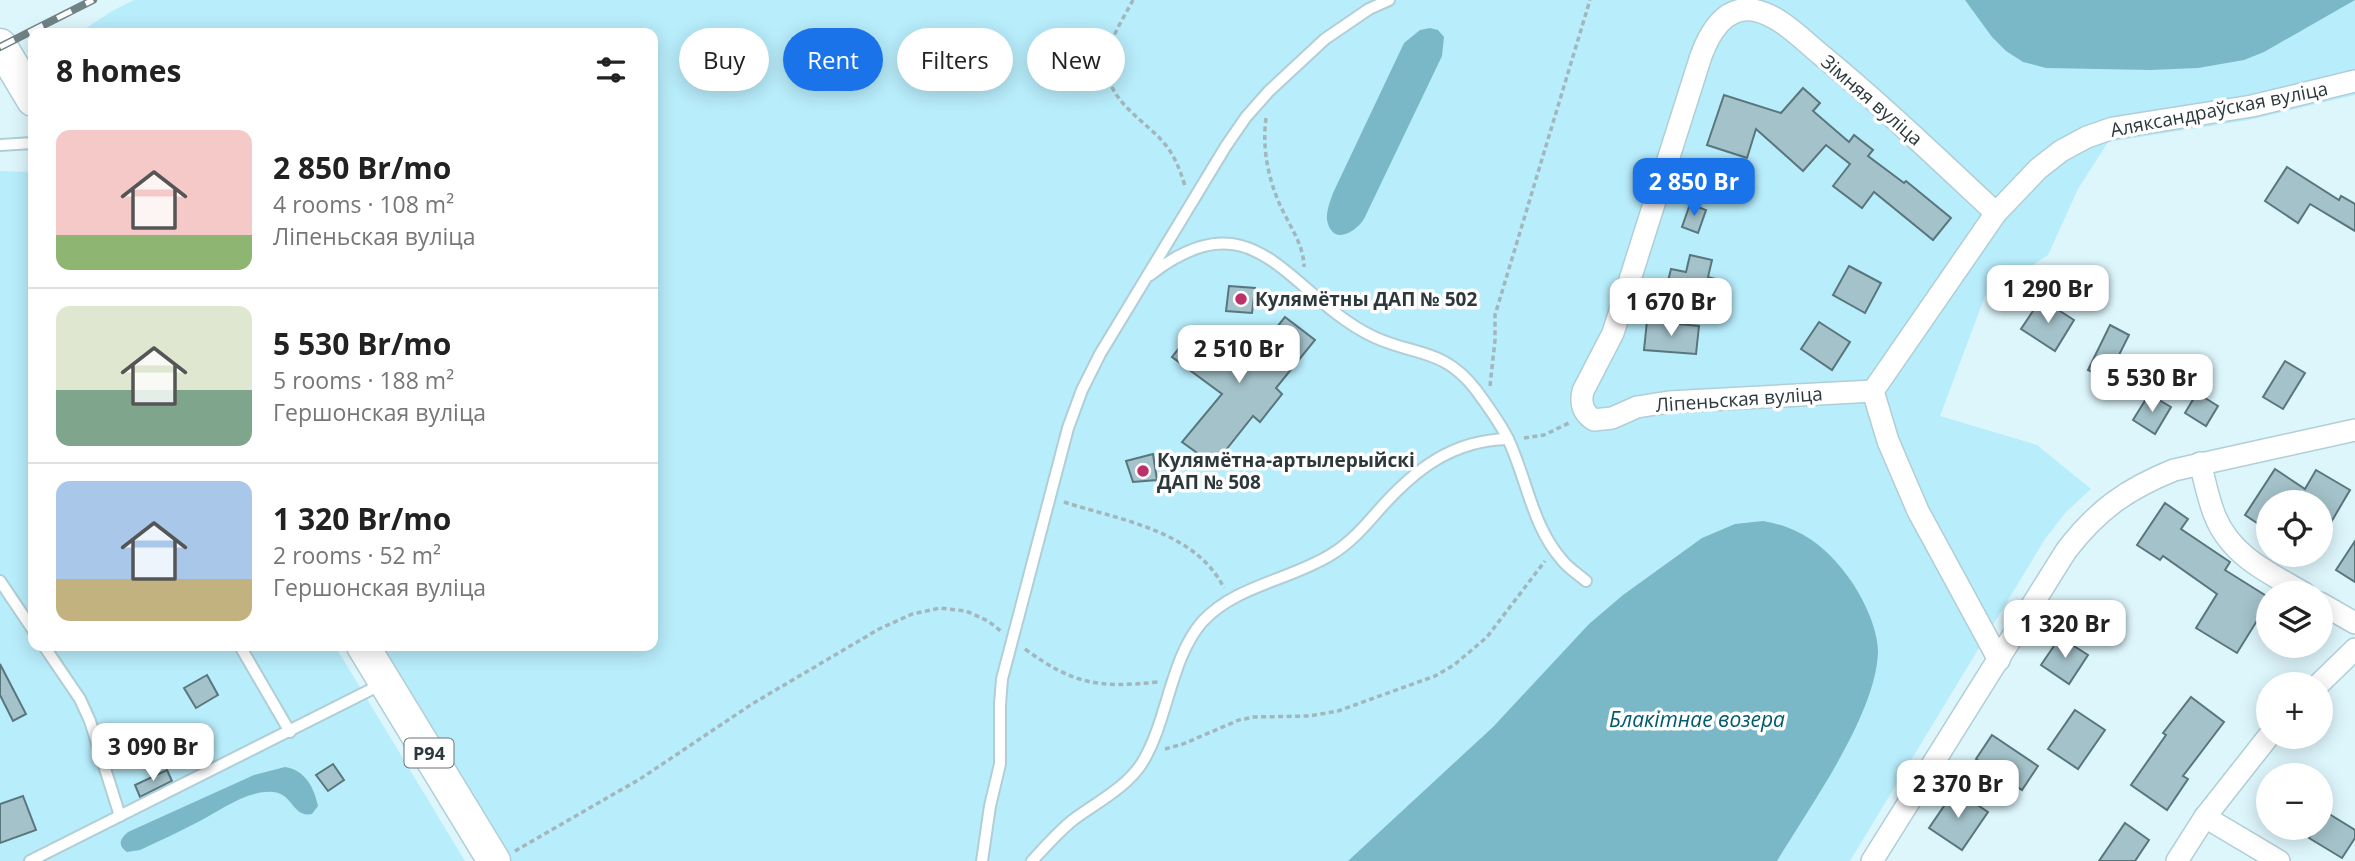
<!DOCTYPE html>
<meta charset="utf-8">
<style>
:root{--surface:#fff;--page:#f6f6f6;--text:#222;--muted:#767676;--line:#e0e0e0;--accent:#1a73e8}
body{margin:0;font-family:"Open Sans",sans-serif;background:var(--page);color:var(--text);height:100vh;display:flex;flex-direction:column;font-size:26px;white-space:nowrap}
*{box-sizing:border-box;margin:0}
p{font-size:23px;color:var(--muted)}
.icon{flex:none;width:38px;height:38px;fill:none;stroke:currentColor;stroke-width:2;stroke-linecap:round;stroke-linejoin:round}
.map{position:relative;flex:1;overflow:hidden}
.side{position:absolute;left:28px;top:28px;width:630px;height:623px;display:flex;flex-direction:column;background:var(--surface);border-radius:14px;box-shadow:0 4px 18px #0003}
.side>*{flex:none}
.guide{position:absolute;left:679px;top:28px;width:665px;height:63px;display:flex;gap:14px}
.fabs{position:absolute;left:2256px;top:490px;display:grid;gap:14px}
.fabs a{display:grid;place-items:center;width:77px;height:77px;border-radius:50%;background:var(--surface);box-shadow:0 4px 18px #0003;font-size:35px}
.price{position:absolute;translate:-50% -60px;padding:0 16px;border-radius:14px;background:#fff;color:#222;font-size:23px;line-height:46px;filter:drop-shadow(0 2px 4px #0008)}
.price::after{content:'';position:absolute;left:50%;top:42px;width:21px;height:16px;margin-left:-10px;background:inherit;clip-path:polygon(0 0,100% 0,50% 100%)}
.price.on{background:var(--accent);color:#fff}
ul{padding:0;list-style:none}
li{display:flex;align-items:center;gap:21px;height:175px;padding:0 28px}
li+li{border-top:2px solid var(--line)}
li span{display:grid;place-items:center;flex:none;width:196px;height:140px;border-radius:14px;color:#555}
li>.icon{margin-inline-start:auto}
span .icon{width:84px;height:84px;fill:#fffc;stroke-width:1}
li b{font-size:30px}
h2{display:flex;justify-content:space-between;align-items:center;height:84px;padding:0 28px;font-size:30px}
.tag{padding:0 24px;border-radius:32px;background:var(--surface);box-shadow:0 4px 18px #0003;font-size:24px;line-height:63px}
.tag.on{background:var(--accent);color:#fff}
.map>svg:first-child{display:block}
.green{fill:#b8edfb}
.water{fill:#7bb8c7}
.building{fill:#a4c2ca;stroke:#5a767d;stroke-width:2}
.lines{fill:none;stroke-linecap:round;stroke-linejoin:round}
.service-casing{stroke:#b0ced6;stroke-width:14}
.minor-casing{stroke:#b0ced6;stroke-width:24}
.primary-casing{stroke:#b0ced6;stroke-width:35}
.path{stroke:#a2b6bb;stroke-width:3.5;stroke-dasharray:5 3.5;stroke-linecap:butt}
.service{stroke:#fff;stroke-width:10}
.minor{stroke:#fff;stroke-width:21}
.primary{stroke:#fff;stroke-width:32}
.rail-casing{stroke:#718286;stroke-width:8}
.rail{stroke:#fefefe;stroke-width:5;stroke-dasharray:16;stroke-linecap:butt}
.poi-dot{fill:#bc3168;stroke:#fefefe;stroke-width:2.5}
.labels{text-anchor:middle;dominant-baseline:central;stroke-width:7;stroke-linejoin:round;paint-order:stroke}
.shield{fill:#fefefe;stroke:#6b7376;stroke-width:2}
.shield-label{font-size:18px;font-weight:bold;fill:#2c383b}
.street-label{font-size:19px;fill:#2c383b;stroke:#fefefe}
.poi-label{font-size:19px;font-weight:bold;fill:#2c383b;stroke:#fefefe;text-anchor:start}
.water-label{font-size:21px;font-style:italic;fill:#015b6c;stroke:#fefefe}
</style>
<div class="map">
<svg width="2355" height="861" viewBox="0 0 2355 861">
<rect width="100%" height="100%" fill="#ddf6fc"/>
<g class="green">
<path d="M134 0H2355V95L2249 120 2108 142 2078 189 2048 255 1985 296 1940 416 2037 445 2091 489 2066 512 2045 539 1850 861H511L382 646H653V33H79L112 11Z"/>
<path d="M0 171 33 172V646H335L465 861H0Z"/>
</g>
<g class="water">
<path d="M1965 0H2355L2264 52 2244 60 2198 68 2151 70 2046 68 2023 62 2006 51 1992 37Z"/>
<path d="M1430 28 1438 30 1444 37 1442 56 1364 219C1355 233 1332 246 1327 220 1326 212 1330 201 1333 193L1404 43 1420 30Z"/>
<path d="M1763 521C1799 527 1824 545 1846 574 1861 593 1878 627 1878 652 1876 715 1810 806 1777 861H1348L1493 727 1589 624 1623 595 1702 538 1735 524Z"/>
<path d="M285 767C305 770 314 787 318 806L312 814C292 818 294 794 273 792 247 790 220 811 198 822 179 832 159 841 140 850L127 852C117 845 120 839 128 832L254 775Z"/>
</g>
<g class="building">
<path d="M1803 88 1820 103 1813 111 1849 142 1854 135 1873 150 1868 156 1904 183 1906 181 1951 218 1933 240 1874 192 1862 208 1833 186 1850 164 1826 145 1803 171 1756 129 1747 158 1707 145 1724 95 1781 113Z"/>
<path d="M2287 167 2339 200 2341 196 2355 204V231L2310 204 2298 223 2265 201Z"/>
<path d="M1690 204 1706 210 1698 233 1682 227Z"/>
<path d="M1690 255 1712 260 1708 277 1719 280 1713 304 1665 293 1671 269 1686 272Z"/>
<path d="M1849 266 1881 283 1865 313 1833 295Z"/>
<path d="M1229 286 1255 288 1252 313 1226 311Z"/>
<path d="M2041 299 2074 320 2055 351 2021 329Z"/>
<path d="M1285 317 1315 340 1276 388 1282 394 1260 422 1253 416 1214 465 1182 442 1222 394 1172 357 1193 330 1244 368Z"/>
<path d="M1647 321 1699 326 1696 354 1644 350Z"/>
<path d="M1819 322 1850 342 1832 370 1801 349Z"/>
<path d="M2110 325 2129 335 2107 379 2088 370Z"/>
<path d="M2285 361 2305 373 2283 409 2263 397Z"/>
<path d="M2197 393 2218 406 2206 426 2185 413Z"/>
<path d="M2149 394 2171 407 2155 434 2133 420Z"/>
<path d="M1153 454 1157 480 1133 482 1126 461Z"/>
<path d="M2275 469 2305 489 2316 470 2350 490 2320 541V502H2268V519L2263 527 2245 515Z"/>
<path d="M2165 503 2188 519 2181 529 2230 562 2225 570 2268 597V603L2237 653 2196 628 2217 594 2163 556 2160 560 2137 545Z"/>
<path d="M2355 541V582L2336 570Z"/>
<path d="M2060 637 2088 655 2069 684 2041 665Z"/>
<path d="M0 664 26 714 13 721 0 695Z"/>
<path d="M207 675 218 695 196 708 184 688Z"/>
<path d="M2191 697 2224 722 2183 776 2188 779 2167 810 2131 785 2166 735 2163 733Z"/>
<path d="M2075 710 2105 730 2078 769 2048 749Z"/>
<path d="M1992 735 2038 766 2022 790 1976 759Z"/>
<path d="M333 764 344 780 328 791 316 775Z"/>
<path d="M167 770 172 781 140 797 135 785Z"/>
<path d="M1955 790 1988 812 1962 850 1929 828Z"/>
<path d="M23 796 36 830 0 843V804Z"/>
<path d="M2326 812 2355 830V838L2342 858 2309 838 2316 828H2320V821Z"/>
<path d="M2125 823 2149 840 2135 861H2099Z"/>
</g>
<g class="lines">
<defs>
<g id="service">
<path d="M0 145 33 143"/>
<path d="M1150 275C1257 191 1289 297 1374 337 1415 356 1444 348 1476 390 1487 405 1499 421 1508 439 1527 479 1532 526 1562 560 1568 568 1578 574 1586 581"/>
<path d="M0 581 33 630"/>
<path d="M44 646 80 699 90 721 120 816"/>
<path d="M240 646 290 732"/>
<path d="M30 861 384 683"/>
<path d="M982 861 990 806 1000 764V704L1002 679 1068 428 1082 390 1100 354 1226 146 1246 117 1269 91 1325 39 1369 9 1389 0"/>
<path d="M1032 861C1045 847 1058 832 1073 820 1097 802 1126 788 1142 763 1168 721 1170 659 1202 622 1236 585 1291 580 1332 554 1351 542 1364 527 1378 511 1414 470 1452 440 1508 439"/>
</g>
<g id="minor">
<path d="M1873 391 1669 402 1637 407 1612 418 1594 420C1583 413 1580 404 1583 391L1613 333 1701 56C1709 34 1724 6 1753 10 1778 14 1801 38 1820 54 1881 104 1938 159 1996 213"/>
<path d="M2200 463C2205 481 2208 499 2215 516 2231 556 2269 573 2304 593"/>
<path d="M2320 603 2355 623"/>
<path d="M1999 660 1918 511 1888 441 1873 391 1996 213 2038 169 2061 151 2087 137 2113 128 2252 106 2355 81"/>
<path d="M2319 684 2355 649"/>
<path d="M2205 817 2279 861"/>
<path d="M1872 861 2066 551C2097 510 2127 489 2174 470L2355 430"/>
<path d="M2177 861 2205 817 2268 737"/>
</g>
<g id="primary">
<path d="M0 45 33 100"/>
<path d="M363 646 494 861"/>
</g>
</defs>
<use href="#service" class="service-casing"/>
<use href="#minor" class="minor-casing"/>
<use href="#primary" class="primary-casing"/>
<g class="path">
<path d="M1133 0C1124 17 1112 35 1108 54 1099 102 1150 120 1170 151 1177 162 1181 173 1185 186"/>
<path d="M1266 118C1262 148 1268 178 1280 205 1289 225 1304 245 1304 267"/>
<path d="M1490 386 1495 340V315L1590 0"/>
<path d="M1524 438 1544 435 1569 423"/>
<path d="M1064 502C1119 520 1195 530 1224 588"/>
<path d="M1025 649C1074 685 1099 688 1158 682"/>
<path d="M1165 749 1183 744 1239 720 1254 717 1309 716 1338 711 1435 676 1454 665 1487 637 1545 561"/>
<path d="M515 851 640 779 752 704 879 629 912 614 940 608 966 611 988 621 1002 632"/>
</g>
<use href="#service" class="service"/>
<use href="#minor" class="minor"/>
<use href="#primary" class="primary"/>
<defs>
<path id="rail" d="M0 47 93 0"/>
</defs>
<use href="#rail" class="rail-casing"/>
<use href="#rail" class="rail"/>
</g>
<g class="poi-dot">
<circle cx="1241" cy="299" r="7"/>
<circle cx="1143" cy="471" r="7"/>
</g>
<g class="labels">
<rect class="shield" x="404.5" y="738.5" width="49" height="29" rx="5"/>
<g class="shield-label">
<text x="429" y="753">Р94</text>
</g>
<g class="street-label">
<text transform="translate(1872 100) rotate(41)">Зімняя вуліца</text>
<text transform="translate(2219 109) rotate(-11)">Аляксандраўская вуліца</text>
<text transform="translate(1739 399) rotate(-4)">Ліпеньская вуліца</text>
</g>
<g class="poi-label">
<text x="1255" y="299">Кулямётны ДАП № 502</text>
<text x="1157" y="460">Кулямётна-артылерыйскі<tspan x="1157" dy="22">ДАП № 508</tspan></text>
</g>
<g class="water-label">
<text x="1697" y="719">Блакітнае возера</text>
</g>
</g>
</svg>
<div class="fabs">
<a><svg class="icon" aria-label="locate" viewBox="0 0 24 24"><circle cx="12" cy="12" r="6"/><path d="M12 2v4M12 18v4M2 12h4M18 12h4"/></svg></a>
<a><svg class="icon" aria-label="layers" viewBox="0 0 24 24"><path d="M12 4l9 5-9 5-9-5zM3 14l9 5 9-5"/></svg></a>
<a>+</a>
<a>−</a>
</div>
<b class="price on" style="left:1694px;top:218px">2 850 Br</b>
<b class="price" style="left:2048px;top:325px">1 290 Br</b>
<b class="price" style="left:1671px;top:338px">1 670 Br</b>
<b class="price" style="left:1239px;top:385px">2 510 Br</b>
<b class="price" style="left:2152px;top:414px">5 530 Br</b>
<b class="price" style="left:2065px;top:660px">1 320 Br</b>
<b class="price" style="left:153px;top:783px">3 090 Br</b>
<b class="price" style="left:1958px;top:820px">2 370 Br</b>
<div class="guide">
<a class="tag">Buy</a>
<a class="tag on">Rent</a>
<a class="tag">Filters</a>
<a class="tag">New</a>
</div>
<section class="side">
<h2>8 homes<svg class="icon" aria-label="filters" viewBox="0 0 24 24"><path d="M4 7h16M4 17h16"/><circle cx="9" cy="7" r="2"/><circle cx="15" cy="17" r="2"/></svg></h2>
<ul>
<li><span style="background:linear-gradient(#f6c9c9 75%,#8fb573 0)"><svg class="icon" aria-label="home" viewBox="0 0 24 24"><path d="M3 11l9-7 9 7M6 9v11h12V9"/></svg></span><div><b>2 850 Br/mo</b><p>4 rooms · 108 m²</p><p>Ліпеньская вуліца</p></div></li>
<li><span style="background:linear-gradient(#dfe7d0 60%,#7fa58c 0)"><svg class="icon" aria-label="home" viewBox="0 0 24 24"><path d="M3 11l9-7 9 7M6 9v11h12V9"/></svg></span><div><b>5 530 Br/mo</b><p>5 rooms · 188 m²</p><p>Гершонская вуліца</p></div></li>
<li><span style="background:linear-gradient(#a9c7e8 70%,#c2b280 0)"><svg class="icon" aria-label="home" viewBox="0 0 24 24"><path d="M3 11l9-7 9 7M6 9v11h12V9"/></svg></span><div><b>1 320 Br/mo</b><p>2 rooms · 52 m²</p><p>Гершонская вуліца</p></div></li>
</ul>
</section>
</div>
